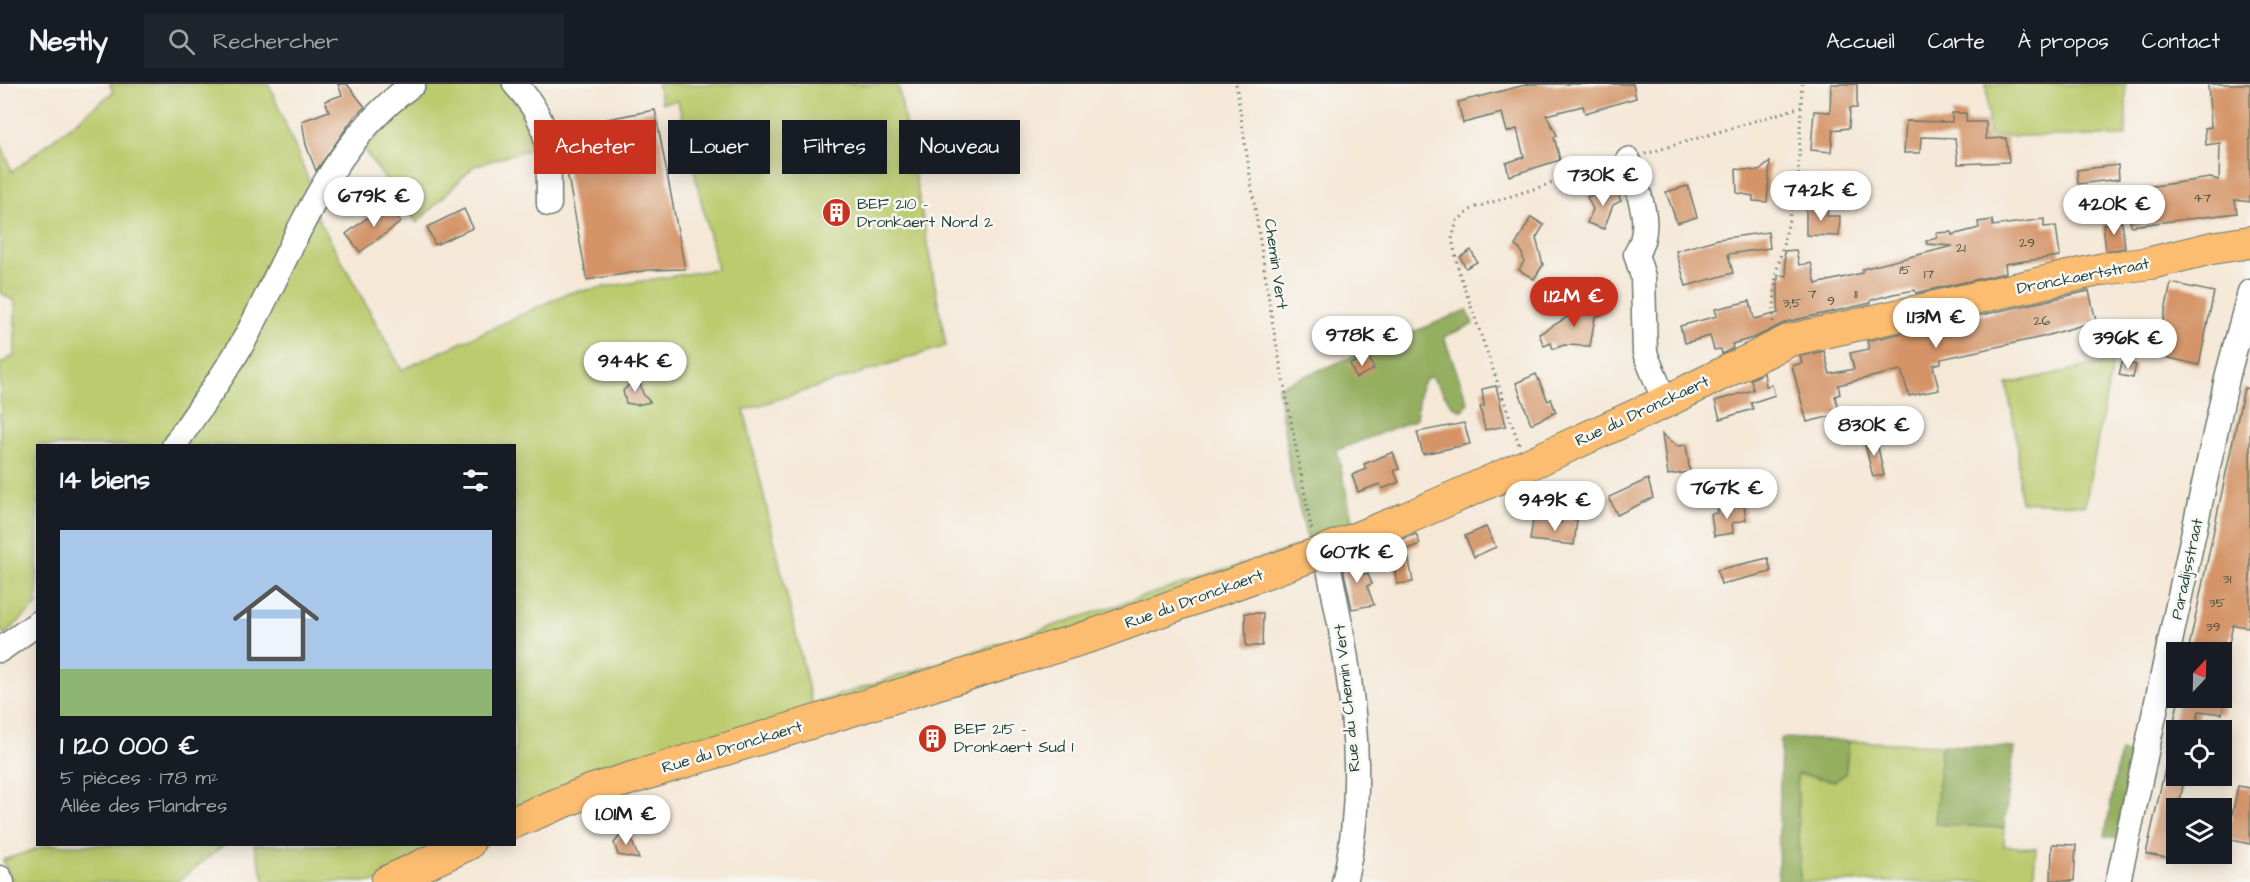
<!DOCTYPE html>
<html lang="fr">
<meta charset="utf-8">
<style>
:root{--surface:#171b24;--page:#20242c;--text:#f1f3f6;--muted:#9ea1a6;--line:#363941;--accent:#c8321e}
body{margin:0;font-family:"Architects Daughter",sans-serif;background:var(--page);color:var(--text);height:100vh;display:flex;flex-direction:column;font-size:22px;white-space:nowrap}
*{box-sizing:border-box;margin:0}
p{font-size:20px;color:var(--muted)}
.icon{flex:none;width:33px;height:33px;fill:none;stroke:currentColor;stroke-width:2;stroke-linecap:round;stroke-linejoin:round}
.map{position:relative;flex:1;overflow:hidden}
.panel{position:absolute;left:36px;top:360px;width:480px;height:402px;display:flex;flex-direction:column;background:var(--surface);border-radius:0px;box-shadow:0 3px 15px #0003}
.panel>*{flex:none}
.top-card{position:absolute;left:534px;top:36px;width:570px;height:54px;display:flex;gap:12px}
.needle{width:39px;rotate:22deg}
.fabs{position:absolute;left:2166px;top:558px;display:grid;gap:12px}
.fabs a{display:grid;place-items:center;width:66px;height:66px;border-radius:0px;background:var(--surface);box-shadow:0 3px 15px #0003;font-size:30px}
.price{position:absolute;translate:-50% -51px;padding:0 14px;border-radius:21px;background:#fff;color:#222;font-size:20px;line-height:39px;filter:drop-shadow(0 2px 3px #0008)}
.price::after{content:'';position:absolute;left:50%;top:36px;width:18px;height:14px;margin-left:-9px;background:inherit;clip-path:polygon(0 0,100% 0,50% 100%)}
.price.current{background:var(--accent);color:#fff}
ul{padding:0;list-style:none}
li{display:grid;align-content:center;gap:12px;height:318px;padding:0 24px}
li span{display:grid;place-items:center;height:186px;border-radius:0px;color:#555}
li>.icon{margin-inline-start:auto}
span .icon{width:108px;height:108px;fill:#fffc;stroke-width:1}
li b{font-size:26px}
h2{display:flex;justify-content:space-between;align-items:center;height:72px;padding:0 24px;font-size:26px}
.pill{padding:0 21px;border-radius:0px;background:var(--surface);box-shadow:0 3px 15px #0003;font-size:21px;line-height:54px}
.pill.current{background:var(--accent);color:#fff}
header{display:flex;align-items:center;gap:36px;box-sizing:border-box;height:84px;padding:0 30px;background:var(--surface);border-bottom:2px solid var(--line)}
header strong{font-size:28px}
nav{display:flex;gap:33px;margin-inline-start:auto;font-size:21px}
.search{width:420px;height:54px;background:var(--page);display:flex;align-items:center;gap:15px;box-sizing:border-box;padding:0 21px;border-radius:0px;color:var(--muted);font-size:22px}
.map>svg:first-child{display:block}
.green{fill:#bccb6e;stroke:#6e8451;stroke-width:1.5}
.forest{fill:#95af61;stroke:#5a764a;stroke-width:1.5}
.building{fill:#d49468}
.lines{fill:none;stroke-linecap:round;stroke-linejoin:round}
.minor-casing{stroke:#6a796d;stroke-width:27}
.major-casing{stroke:#6a796d;stroke-width:34}
.path{stroke:#6a796d;stroke-width:3;stroke-dasharray:1.5 4.5;stroke-linecap:butt}
.minor{stroke:#fff;stroke-width:24}
.major{stroke:#fcbd6f;stroke-width:32}
.labels{text-anchor:middle;dominant-baseline:central;stroke-width:5;stroke-linejoin:round;paint-order:stroke}
.number-label{font-size:14px;fill:#4c5341}
.poi-label{font-size:16px;fill:#1f3d34;stroke:#f6f6f2;text-anchor:start}
.street-label{font-size:16px;fill:#1f3d34;stroke:#f6f6f2}
</style>
<header>
<strong>Nestly</strong>
<div class="search"><svg class="icon" aria-label="search" viewBox="0 0 24 24"><circle cx="10" cy="10" r="6"/><path d="M15 15l6 6"/></svg>Rechercher</div>
<nav><a>Accueil</a><a>Carte</a><a>À propos</a><a>Contact</a></nav>
</header>
<div class="map">
<svg width="2250" height="798" viewBox="0 0 2250 798">
<rect width="100%" height="100%" fill="#f6f6f2"/>
<filter id="ink" filterUnits="userSpaceOnUse"><feTurbulence type="fractalNoise" baseFrequency=".0167" numOctaves="2"/><feDisplacementMap in="SourceGraphic" scale="12" xChannelSelector="R" yChannelSelector="G"/><feConvolveMatrix kernelMatrix="1 2 1 2 8 2 1 2 1" color-interpolation-filters="sRGB"/></filter>
<filter id="wash" filterUnits="userSpaceOnUse"><feTurbulence type="fractalNoise" baseFrequency=".008" numOctaves="4" result="noise"/><feDisplacementMap in="SourceGraphic" scale="24" xChannelSelector="R" yChannelSelector="G"/><feGaussianBlur stdDeviation="1.35" result="paint"/><feColorMatrix in="noise" values="0 0 0 0 0 0 0 0 0 0 0 0 0 0 0 0 0 1.4 0 .05"/><feComposite in="paint" operator="in"/></filter>
<g filter="url(#wash)">
<rect width="100%" height="100%" fill="#f5e8d7"/>
<g class="green">
<path d="M110 0H269L310 100 317 132 402 286 568 209 717 185 678 17 662 19 657 0H898L946 262 744 326 812 620 1308 459 515 748 514 362H38L37 521 4 551 0 542V280L15 271V218L0 208V57L12 88 113 8Z"/>
<path d="M422 0H501L539 50 537 59 530 65 474 82 417 139 362 63 424 4Z"/>
<path d="M1986 0H2126V52H1989Z"/>
<path d="M2113 277 2085 421 2020 418 2018 364 2007 300Z"/>
<path d="M1849 657 1941 661 1936 740 2004 744V762L2036 764 2033 798H1800L1797 689 1835 697 1845 690Z"/>
<path d="M48 761H224L177 798H12L3 776Z"/>
<path d="M254 761H487L407 798H265Z"/>
</g>
<g class="forest">
<path d="M1467 226 1473 240 1444 253 1468 319 1462 327 1452 321 1431 292C1414 300 1421 321 1415 336L1337 366 1354 445 1308 459 1290 387 1278 303Z"/>
<path d="M1781 654 1849 657 1845 690 1835 697 1797 690 1800 798H1778Z"/>
<path d="M1941 661 2014 664 2004 744 1935 740Z"/>
<path d="M2120 668 2132 670 2117 754 2105 752Z"/>
</g>
<g id="blocks">
<g class="building">
<path d="M338 0H347L365 23 355 32 316 87 306 61 302 37 329 27 325 17 342 11Z"/>
<path d="M1529 0H1633L1636 14 1585 29 1583 22 1546 31 1557 51 1554 53 1560 76 1509 92 1506 79 1524 73 1517 45 1507 48 1502 29 1463 39 1458 18Z"/>
<path d="M1831 0H1857V24H1850L1849 44 1833 46 1831 68 1811 66 1814 27 1830 28Z"/>
<path d="M2208 0H2250V118L2235 116 2237 129 2131 142 2126 106 2210 94 2219 96 2220 59 2206 61 2205 44 2211 43Z"/>
<path d="M655 26 685 185 649 186 587 196 559 44Z"/>
<path d="M1952 29H1966V38H1986V55L2006 54 2009 78 1958 80 1955 54 1921 53 1920 69H1904L1906 37 1952 38Z"/>
<path d="M1770 78 1767 118 1753 117V112L1737 109 1736 85 1759 87Z"/>
<path d="M2118 81 2119 95 2078 100 2077 86Z"/>
<path d="M1688 102 1697 133 1677 139 1666 108Z"/>
<path d="M1615 103 1621 117 1613 121 1604 145 1587 139 1593 125 1587 113Z"/>
<path d="M387 119 401 138 360 168 346 150Z"/>
<path d="M1806 122 1828 123 1827 132H1840L1839 152 1806 151Z"/>
<circle cx="836" cy="129" r="7"/>
<path d="M464 125 473 144 435 161 427 143Z"/>
<path d="M1531 133 1544 141 1536 154 1543 181 1534 195 1519 186 1524 177 1521 166 1515 162Z"/>
<path d="M2044 135V143L2056 142 2060 172 2005 180 2006 189 1916 209 1915 206 1893 210 1871 216V219L1786 238 1756 253 1732 260 1733 264 1722 270 1721 265 1714 266 1710 252 1685 259 1680 242 1717 232 1715 225 1750 217 1754 235 1778 229V191L1787 192 1784 167 1796 166 1799 181 1811 179 1816 200 1862 189V185L1953 162 1927 160 1926 157 1937 154 1936 149 1951 148 1952 151 1979 144 1978 138 1992 136 1993 142Z"/>
<path d="M2122 138 2125 164 2106 167 2103 140Z"/>
<path d="M1768 148 1770 164 1728 170 1733 189 1686 202 1676 167 1718 155Z"/>
<path d="M1471 166 1477 178 1466 184 1460 173Z"/>
<path d="M2171 199 2214 208 2199 281 2156 271Z"/>
<path d="M2089 207 2096 237 2042 253 1941 275V279L1933 281 1939 306 1909 312 1901 286 1838 301 1840 310 1835 312 1840 330 1807 338 1792 282 1802 279 1800 272 1824 267 1830 290 1854 285 1850 269 1869 265 1867 257Z"/>
<path d="M1597 215 1603 230 1595 233 1590 262 1564 261 1553 265 1551 259 1544 262 1539 250 1576 228V224Z"/>
<path d="M1369 273 1374 285 1356 294 1350 280Z"/>
<path d="M2122 278 2136 281 2133 294 2119 291Z"/>
<path d="M1764 289 1766 302 1772 301 1775 311 1751 319 1753 325 1720 335 1715 317 1753 306 1751 295Z"/>
<path d="M1536 290 1548 317 1551 315 1556 328 1531 340 1516 299Z"/>
<path d="M638 291 643 310 650 318 637 321 626 319 623 307Z"/>
<path d="M1496 302 1506 342 1485 346 1480 323 1484 322 1482 305Z"/>
<path d="M2244 304 2250 305V529L2248 543 2233 541 2227 568H2188Z"/>
<path d="M1464 339 1470 360 1423 370 1417 348Z"/>
<path d="M1662 350 1677 362 1686 361 1690 388 1668 391Z"/>
<path d="M1876 354 1884 391 1873 393 1864 356Z"/>
<path d="M1393 368 1399 385 1394 387 1399 398 1382 405 1380 400 1358 408 1352 391 1366 385 1364 380Z"/>
<path d="M1746 393H1764V406L1746 407Z"/>
<path d="M1648 395 1653 414 1617 431 1609 413Z"/>
<path d="M1744 422 1746 436 1732 439 1733 449 1714 452 1711 430 1718 429 1717 426Z"/>
<path d="M1562 434 1577 436 1574 461 1530 456 1533 436 1561 439Z"/>
<path d="M1486 443 1496 463 1474 473 1465 452Z"/>
<path d="M1416 450 1420 460 1407 465 1413 498 1397 500 1390 460Z"/>
<path d="M1357 473 1363 490H1368L1372 500 1367 502 1374 521 1352 525 1342 479Z"/>
<path d="M1768 474 1771 488 1721 500 1717 486Z"/>
<path d="M1245 529H1263L1262 562H1246Z"/>
<path d="M2179 614H2226L2222 630 2199 627 2195 646H2172Z"/>
<circle cx="933" cy="654" r="7"/>
<path d="M2172 653 2176 654V692H2185L2168 774 2146 770Z"/>
<path d="M2238 702 2250 704V760L2227 755Z"/>
<path d="M633 747 632 757 639 775 618 771 614 759 621 751Z"/>
<path d="M2052 760 2076 761 2074 797 2051 796Z"/>
</g>
</g>
</g>
<g filter="url(#ink)">
<use href="#blocks" fill-opacity="0" stroke="#6a796d" stroke-width="1.5"/>
<g class="lines">
<defs>
<g id="minor">
<path d="M515 0C554 42 548 67 549 120"/>
<path d="M1628 76C1637 107 1655 140 1636 170L1643 193 1645 269 1665 318"/>
<path d="M174 362C198 325 226 290 247 251 295 161 326 63 413 0"/>
<path d="M1325 466C1348 574 1371 689 1344 798"/>
<path d="M0 566 38 539"/>
<path d="M0 794 2 798"/>
<path d="M2118 798 2228 290 2250 208"/>
</g>
<g id="major">
<path d="M514 738 590 707 1094 551 1319 469 1407 434 1527 381 1665 318 1790 256 2103 185 2151 179 2212 164 2250 158"/>
<path d="M387 798 468 760"/>
</g>
</defs>
<use href="#minor" class="minor-casing"/>
<use href="#major" class="major-casing"/>
<g class="path">
<path d="M1236 0 1273 242 1312 448"/>
<path d="M1645 70 1801 23"/>
<path d="M1773 238 1776 190 1798 99 1802 0"/>
<path d="M1519 360 1459 188 1452 155 1457 137 1473 124 1610 81"/>
</g>
<use href="#minor" class="minor"/>
<use href="#major" class="major"/>
</g>
</g>
<defs>
<symbol id="building-disc" viewBox="-11 -11 22 22"><circle r="9.5" fill="#c8321e" stroke="#f6f6f2"/><path d="M-4-6H4V6H1V3H-1V6H-4ZM-2.5-4.3h1.7v1.8h-1.7ZM.8-4.3h1.7v1.8H.8ZM-2.5-1h1.7V.8h-1.7ZM.8-1h1.7V.8H.8Z" fill="#fff"/></symbol>
</defs>
<g fill-rule="evenodd">
<use href="#building-disc" x="820" y="112" width="33" height="33"/>
<use href="#building-disc" x="916" y="638" width="33" height="33"/>
</g>
<g class="labels">
<g class="number-label">
<text x="2202" y="114">47</text>
<text x="2027" y="159">29</text>
<text x="1961" y="164">21</text>
<text x="1905" y="186">15</text>
<text x="1929" y="190">17</text>
<text x="1812" y="210">7</text>
<text x="1856" y="210">11</text>
<text x="1831" y="217">9</text>
<text x="1792" y="219">3;5</text>
<text x="2042" y="237">26</text>
<text x="2227" y="495">31</text>
<text x="2217" y="519">35</text>
<text x="2213" y="543">39</text>
</g>
<g class="poi-label">
<text x="857" y="120">BEF 210 -<tspan x="857" dy="18">Dronkaert Nord 2</tspan></text>
<text x="954" y="645">BEF 215 -<tspan x="954" dy="18">Dronkaert Sud 1</tspan></text>
</g>
<g class="street-label">
<text transform="translate(1276 180) rotate(82)">Chemin Vert</text>
<text transform="translate(2083 192) rotate(-11)">Dronckaertstraat</text>
<text transform="translate(1642 327) rotate(-25)">Rue du Dronckaert</text>
<text transform="translate(2187 485) rotate(-78)">Paradijsstraat</text>
<text transform="translate(1194 515) rotate(-20)">Rue du Dronckaert</text>
<text transform="translate(1347 614) rotate(-96)">Rue du Chemin Vert</text>
<text transform="translate(732 663) rotate(-17)">Rue du Dronckaert</text>
</g>
</g>
</svg>
<div class="fabs">
<a><svg class="needle" viewBox="-14 -14 28 28"><path d="M0-13l5 13h-10z" fill="#e53935"/><path d="M0 13l5-13h-10z" fill="#9ea1a6"/></svg></a>
<a><svg class="icon" aria-label="locate" viewBox="0 0 24 24"><circle cx="12" cy="12" r="6"/><path d="M12 2v4M12 18v4M2 12h4M18 12h4"/></svg></a>
<a><svg class="icon" aria-label="layers" viewBox="0 0 24 24"><path d="M12 4l9 5-9 5-9-5zM3 14l9 5 9-5"/></svg></a>
</div>
<b class="price" style="left:1603px;top:123px">730K €</b>
<b class="price" style="left:1821px;top:138px">742K €</b>
<b class="price" style="left:374px;top:144px">679K €</b>
<b class="price" style="left:2114px;top:152px">420K €</b>
<b class="price current" style="left:1574px;top:244px">1.12M €</b>
<b class="price" style="left:1936px;top:265px">1.13M €</b>
<b class="price" style="left:1362px;top:283px">978K €</b>
<b class="price" style="left:2128px;top:286px">396K €</b>
<b class="price" style="left:635px;top:309px">944K €</b>
<b class="price" style="left:1874px;top:373px">830K €</b>
<b class="price" style="left:1727px;top:436px">767K €</b>
<b class="price" style="left:1555px;top:448px">949K €</b>
<b class="price" style="left:1357px;top:500px">607K €</b>
<b class="price" style="left:626px;top:762px">1.01M €</b>
<div class="top-card">
<a class="pill current">Acheter</a>
<a class="pill">Louer</a>
<a class="pill">Filtres</a>
<a class="pill">Nouveau</a>
</div>
<section class="panel">
<h2>14 biens<svg class="icon" aria-label="filters" viewBox="0 0 24 24"><path d="M4 7h16M4 17h16"/><circle cx="9" cy="7" r="2"/><circle cx="15" cy="17" r="2"/></svg></h2>
<ul>
<li><span style="background:linear-gradient(#a9c7e8 75%,#8fb573 0)"><svg class="icon" aria-label="home" viewBox="0 0 24 24"><path d="M3 11l9-7 9 7M6 9v11h12V9"/></svg></span><div><b>1 120 000 €</b><p>5 pièces · 178 m²</p><p>Allée des Flandres</p></div></li>
</ul>
</section>
</div>
